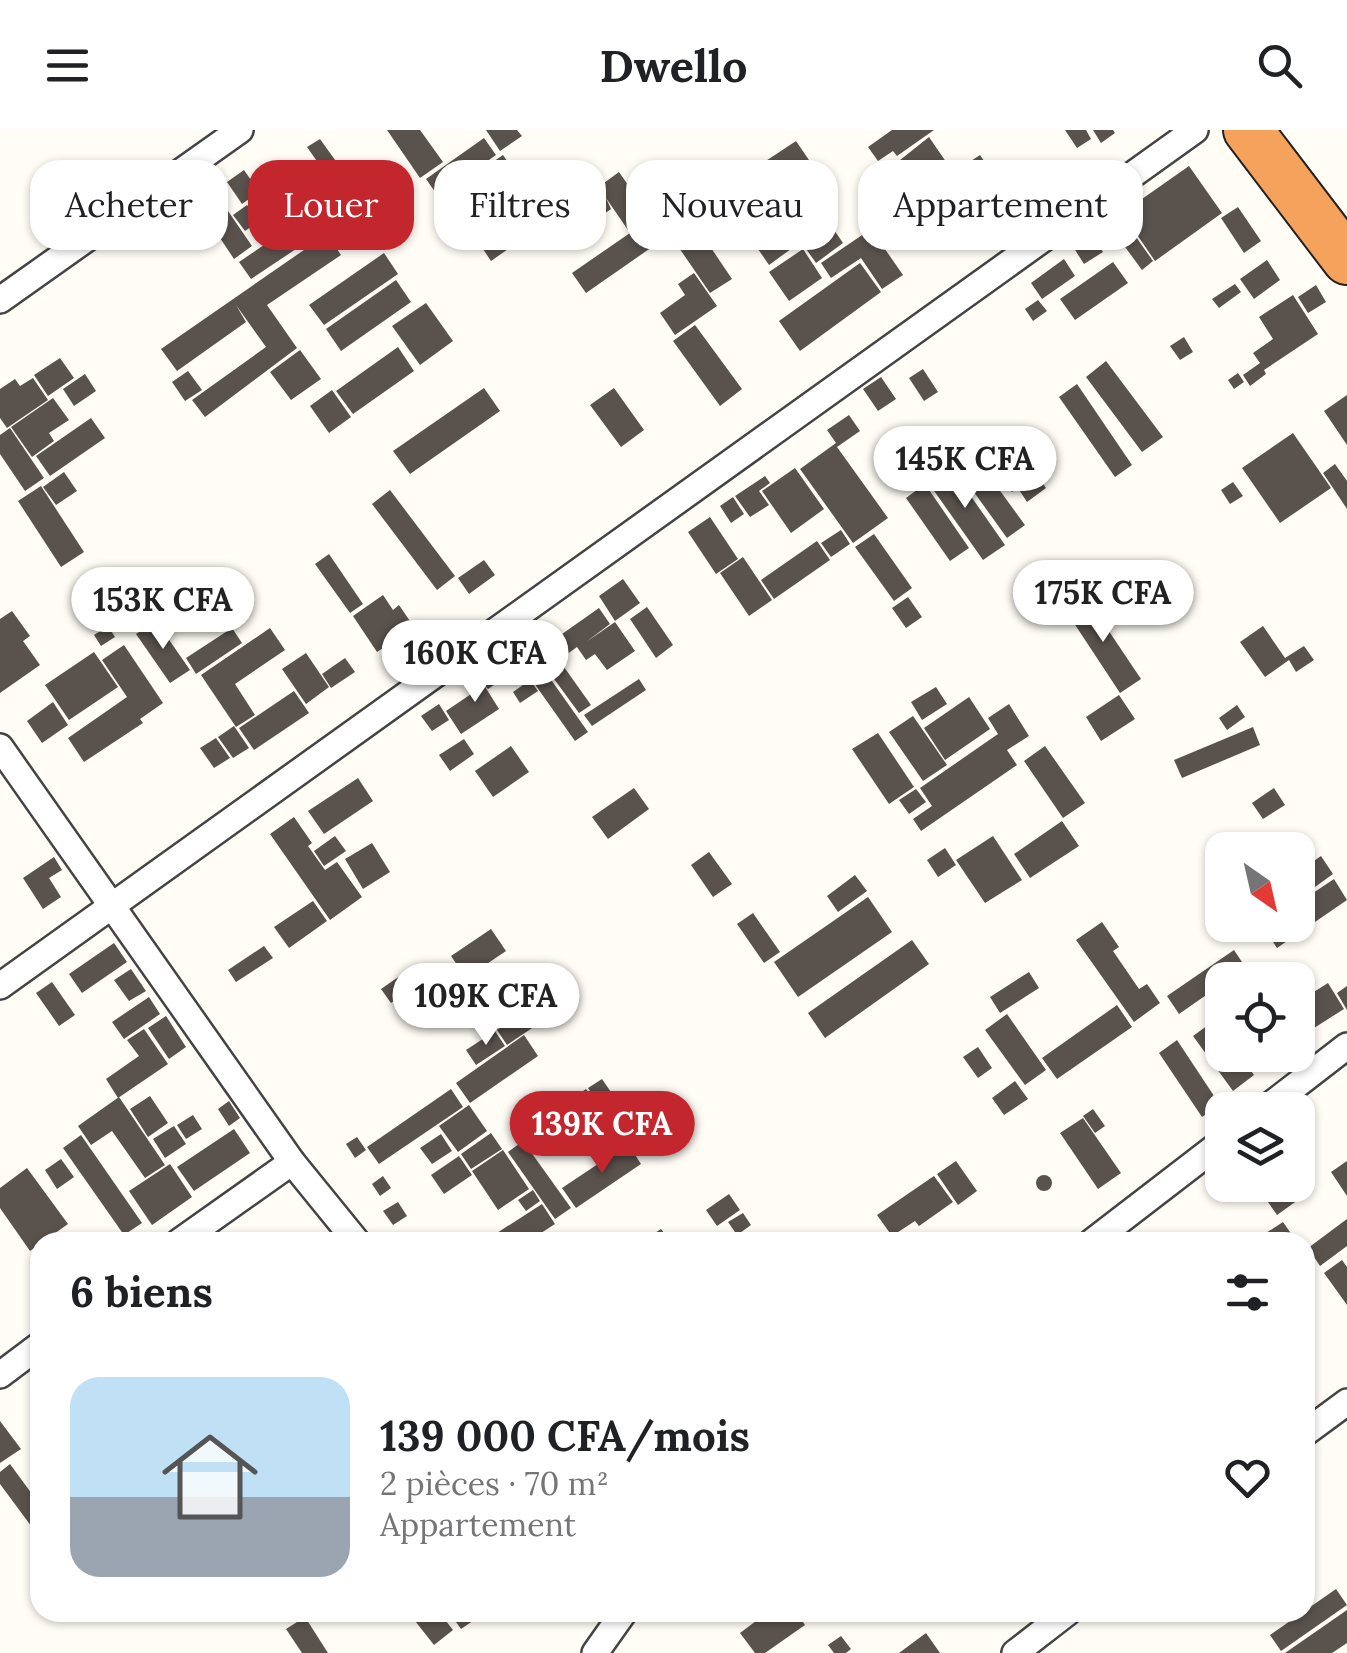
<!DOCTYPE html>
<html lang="fr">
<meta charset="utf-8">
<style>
:root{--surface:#fff;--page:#f6f6f6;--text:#202124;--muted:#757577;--line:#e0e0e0;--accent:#c4262e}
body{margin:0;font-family:Lora,serif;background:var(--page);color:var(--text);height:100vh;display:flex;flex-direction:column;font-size:38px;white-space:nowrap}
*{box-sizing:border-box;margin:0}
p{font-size:32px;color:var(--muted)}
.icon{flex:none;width:55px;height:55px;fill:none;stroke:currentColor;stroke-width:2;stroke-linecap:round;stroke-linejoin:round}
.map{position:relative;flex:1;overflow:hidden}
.panel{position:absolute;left:30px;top:1102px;width:1285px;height:390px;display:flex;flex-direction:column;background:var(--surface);border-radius:30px;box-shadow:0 2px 8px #0004}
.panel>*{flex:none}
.hud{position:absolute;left:30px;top:30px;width:1288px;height:90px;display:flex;gap:20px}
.needle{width:65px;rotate:146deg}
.fabs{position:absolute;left:1205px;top:702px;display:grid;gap:20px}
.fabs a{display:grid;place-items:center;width:110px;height:110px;border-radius:20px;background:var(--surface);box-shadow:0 2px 8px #0004;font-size:50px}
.price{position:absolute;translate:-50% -85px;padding:0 22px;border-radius:35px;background:#fff;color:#222;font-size:32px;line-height:65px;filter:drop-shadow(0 2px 5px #0008)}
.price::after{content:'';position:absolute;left:50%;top:60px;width:30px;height:22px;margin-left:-15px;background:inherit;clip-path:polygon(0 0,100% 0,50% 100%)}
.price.on{background:var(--accent);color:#fff}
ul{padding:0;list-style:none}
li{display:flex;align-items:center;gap:30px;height:250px;padding:0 40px}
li+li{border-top:2px solid var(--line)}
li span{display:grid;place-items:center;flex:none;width:280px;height:200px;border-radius:30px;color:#555}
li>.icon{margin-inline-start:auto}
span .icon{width:120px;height:120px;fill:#fffc;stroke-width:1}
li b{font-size:42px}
h2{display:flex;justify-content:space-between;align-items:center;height:120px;padding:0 40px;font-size:42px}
.chip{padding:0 35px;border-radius:30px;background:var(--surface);box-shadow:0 2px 8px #0004;font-size:35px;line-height:90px}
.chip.on{background:var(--accent);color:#fff}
header{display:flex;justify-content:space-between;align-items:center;height:130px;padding:0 40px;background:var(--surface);font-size:45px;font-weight:700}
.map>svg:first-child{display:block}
.building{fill:#5a524d}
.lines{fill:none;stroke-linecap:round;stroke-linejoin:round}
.street-casing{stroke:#444;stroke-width:30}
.highway-casing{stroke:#222;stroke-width:52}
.street{stroke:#fff;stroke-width:25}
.highway{stroke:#f5a25d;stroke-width:48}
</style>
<header><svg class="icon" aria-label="menu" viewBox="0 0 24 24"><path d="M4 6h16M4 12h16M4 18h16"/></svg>Dwello<svg class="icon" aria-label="search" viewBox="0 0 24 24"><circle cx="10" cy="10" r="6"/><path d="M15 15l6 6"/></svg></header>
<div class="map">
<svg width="1347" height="1523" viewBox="0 0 1347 1523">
<rect width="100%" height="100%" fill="#fffdf5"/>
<g class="building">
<path d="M387 0H420L443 32 420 48Z"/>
<path d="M486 0H517L522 6 500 21Z"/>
<path d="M892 0H934L897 26 893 21 878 31 868 17Z"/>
<path d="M1065 0H1086L1091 9 1077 18Z"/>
<path d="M1093 0H1113L1115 3 1101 13Z"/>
<path d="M929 7 953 42 924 62 907 40 938 85 923 96 885 42Z"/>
<path d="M484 8 496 25 438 66 426 49Z"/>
<path d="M320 9 348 48 335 57 307 17Z"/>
<path d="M796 11 813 36 752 78 734 52Z"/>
<path d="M503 25 548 91 491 131 477 110 513 86 494 58 460 81 448 63Z"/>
<path d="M980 25 1018 80 999 93 962 37Z"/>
<path d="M1189 36 1222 83 1155 131 1122 83Z"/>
<path d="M819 37 838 65 817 79 798 52Z"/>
<path d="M244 40 259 62 242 74 227 52Z"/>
<path d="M619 42 665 108 586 163 572 143 630 103 606 68 611 79 555 119 541 99Z"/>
<path d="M765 72 795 116 769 135 738 90Z"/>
<path d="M247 75 259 91 245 101 233 85Z"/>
<path d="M1238 77 1261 111 1244 123 1221 88Z"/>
<path d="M228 81 252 116 234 129 210 93Z"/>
<path d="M314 81 326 99 251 149 239 132Z"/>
<path d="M799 90 811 107 798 116 786 99Z"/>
<path d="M695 94 732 149 710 163 673 109Z"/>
<path d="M832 97 843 113 816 133 804 116Z"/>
<path d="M1129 97 1153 131 1142 140 1117 106Z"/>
<path d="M871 99 903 145 882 159 861 128 831 148 821 133Z"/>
<path d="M1089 101 1103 122 1084 134 1070 112Z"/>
<path d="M327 104 341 125 267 175 297 218 205 287 192 270 266 217 236 175 246 192 177 241 161 219Z"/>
<path d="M803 119 822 148 789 171 769 142Z"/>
<path d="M384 123 398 144 324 195 309 175Z"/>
<path d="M1064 129 1075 146 1042 169 1031 153Z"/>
<path d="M1267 130 1280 150 1254 169 1240 149Z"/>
<path d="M1113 132 1128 153 1075 190 1060 169Z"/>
<path d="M860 133 881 162 800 221 779 191Z"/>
<path d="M694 143 717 176 675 205 660 183 685 165 678 154Z"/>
<path d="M396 150 411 172 341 221 326 199Z"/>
<path d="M1235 154 1241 162 1219 178 1212 169Z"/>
<path d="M1316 155 1326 172 1308 183 1298 167Z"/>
<path d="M1293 165 1318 204 1264 240 1266 244 1250 256 1243 245 1260 233 1253 223 1273 209 1259 187Z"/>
<path d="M1038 170 1047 181 1033 191 1025 179Z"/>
<path d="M426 173 453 211 420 235 392 196Z"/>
<path d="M695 195 742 259 720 276 673 211Z"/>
<path d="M1184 207 1193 222 1180 230 1170 216Z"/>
<path d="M398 217 414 241 353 284 336 261Z"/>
<path d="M300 220 321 249 291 270 270 242Z"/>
<path d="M60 228 74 248 48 266 34 245Z"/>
<path d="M1106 231 1163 307 1142 322 1086 247Z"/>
<path d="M923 239 938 262 924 271 909 248Z"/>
<path d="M188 241 202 260 185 271 172 252Z"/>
<path d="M1238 243 1244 252 1234 259 1228 250Z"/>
<path d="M85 244 96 261 74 276 63 259Z"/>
<path d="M881 247 896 269 878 281 863 259Z"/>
<path d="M33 248 48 270 7 298 0 288V259L15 249 20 256Z"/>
<path d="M1077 254 1132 335 1115 347 1059 267Z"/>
<path d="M484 258 500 281 410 344 393 321Z"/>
<path d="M614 258 644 300 621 317 590 275Z"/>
<path d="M332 260 351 287 329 303 310 276Z"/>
<path d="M1347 265V315L1324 281Z"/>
<path d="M53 268 69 290 49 303 54 311 32 327 11 297Z"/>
<path d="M849 285 860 301 837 317 888 388 853 413 800 339 836 313 827 300Z"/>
<path d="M91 288 105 308 50 346 36 326Z"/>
<path d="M10 298 44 348 25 361 0 324V305Z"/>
<path d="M1005 300 1046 358 1027 372 1018 358 1012 362 998 342 992 346 975 322Z"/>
<path d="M1293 303 1331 358 1280 393 1242 338Z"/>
<path d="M971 321 1025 395 1007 408 953 333Z"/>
<path d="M947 332 1005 415 983 430 925 348Z"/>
<path d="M1335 334 1347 351V379L1323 343Z"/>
<path d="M795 338 824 379 791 403 762 361Z"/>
<path d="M64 342 77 361 56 375 43 357Z"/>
<path d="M765 346 770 353 759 361 769 375 750 387 735 366Z"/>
<path d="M1233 352 1243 366 1230 374 1221 360Z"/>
<path d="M925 354 969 418 950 431 906 368Z"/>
<path d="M41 356 84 422 61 437 18 371Z"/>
<path d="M390 360 455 446 437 460 372 374Z"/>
<path d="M733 367 744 384 731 393 720 376Z"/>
<path d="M710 387 738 429 716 444 688 402Z"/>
<path d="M841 400 850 414 831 427 821 413Z"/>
<path d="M874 404 912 458 894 471 855 417Z"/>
<path d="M817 411 830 430 774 469 761 450Z"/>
<path d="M329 424 363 474 350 483 315 434Z"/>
<path d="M743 427 772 470 749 486 720 443Z"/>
<path d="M484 430 495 445 469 464 458 448Z"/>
<path d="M623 449 640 473 615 491 599 466Z"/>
<path d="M383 465 393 480 399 475 414 497 377 522 353 486Z"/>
<path d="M908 467 922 487 906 498 892 478Z"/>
<path d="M1086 467 1141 549 1120 563 1066 481Z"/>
<path d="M647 477 673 515 656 528 630 489Z"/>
<path d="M599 478 610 494 586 512 615 492 635 521 607 540 595 524 586 530 577 517 559 530 591 575 579 583 535 523Z"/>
<path d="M12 481 30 506 23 511 40 535 0 563V489Z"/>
<path d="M156 491 190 540 170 553 136 504Z"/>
<path d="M108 496 115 507 101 516 94 505Z"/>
<path d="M1263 496 1285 528 1304 516 1314 530 1296 542 1289 530 1265 547 1240 512Z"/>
<path d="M232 498 242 513 196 544 186 528Z"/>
<path d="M270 498 285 520 235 554 255 585 236 597 201 545Z"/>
<path d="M124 515 163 573 140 589 143 593 84 632 68 608 127 567 102 530Z"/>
<path d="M530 520 588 602 575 611 517 529Z"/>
<path d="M94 522 118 557 69 590 45 555Z"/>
<path d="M306 523 329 557 306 574 282 539Z"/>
<path d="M345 528 355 542 331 558 322 544Z"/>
<path d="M489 541 497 553 488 559 484 555 499 579 461 604 446 581 480 558 474 551Z"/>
<path d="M639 549 646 560 592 596 584 585Z"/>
<path d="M530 550 538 561 520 573 513 562Z"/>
<path d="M936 557 947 574 922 590 911 572Z"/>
<path d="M294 561 309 583 254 620 239 598Z"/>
<path d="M1119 565 1135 589 1101 611 1086 587Z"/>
<path d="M969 567 990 599 945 630 924 598Z"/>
<path d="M53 572 68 595 42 613 27 591Z"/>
<path d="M439 574 449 590 432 601 421 586Z"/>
<path d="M1009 574 1029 606 1007 620 1017 635 921 701 913 689 932 676 920 658 998 604 988 588Z"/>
<path d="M1237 575 1245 587 1227 600 1219 588Z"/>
<path d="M913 586 947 635 923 651 889 602Z"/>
<path d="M234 596 249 618 233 628 218 607Z"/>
<path d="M1253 597 1260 615 1182 648 1174 630Z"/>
<path d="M878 603 914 657 889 674 852 619Z"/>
<path d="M216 608 230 628 214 638 200 618Z"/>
<path d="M464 609 474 624 450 641 439 625Z"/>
<path d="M511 616 529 642 493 667 475 641Z"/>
<path d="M1045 616 1085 673 1063 688 1024 631Z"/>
<path d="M358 648 373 671 324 704 308 681Z"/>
<path d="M634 658 649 679 608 709 592 687Z"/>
<path d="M1274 658 1285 675 1263 689 1252 673Z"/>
<path d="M916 659 926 672 909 684 899 670Z"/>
<path d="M294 687 312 713 308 716 325 740 337 732 362 767 330 790 270 704Z"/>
<path d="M1062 691 1079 716 1030 748 1014 724Z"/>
<path d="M335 706 346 721 324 736 314 721Z"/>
<path d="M993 706 1022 750 985 773 956 730Z"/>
<path d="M372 713 390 742 363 759 345 729Z"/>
<path d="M945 718 956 735 938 747 927 730Z"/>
<path d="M709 722 732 754 713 767 691 735Z"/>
<path d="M1321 726 1333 744 1308 762 1298 742Z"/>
<path d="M54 727 62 740 49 748 61 767 43 779 23 748Z"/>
<path d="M855 745 867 761 838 782 827 766Z"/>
<path d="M1334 749 1347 770 1277 818 1263 797 1298 795V773Z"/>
<path d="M868 767 892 802 798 867 774 832Z"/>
<path d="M313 771 327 791 289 818 274 797Z"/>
<path d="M753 783 780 822 764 833 737 794Z"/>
<path d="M1102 792 1119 817 1113 821 1139 859 1147 854 1160 873 1134 892 1076 810Z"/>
<path d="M491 799 506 821 466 848 451 826Z"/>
<path d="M912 810 929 834 825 908 808 883Z"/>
<path d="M114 813 127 832 82 863 69 844Z"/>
<path d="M264 816 273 828 236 852 228 840Z"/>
<path d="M1234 820 1246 838 1229 850H1222V854L1179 884 1167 866Z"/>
<path d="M131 839 146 861 129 871 114 850Z"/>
<path d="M1247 839 1256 850H1231Z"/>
<path d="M407 841 417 855 391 873 381 859Z"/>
<path d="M1029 842 1039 858 1000 883 990 867Z"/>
<path d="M443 843 450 853 435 863 428 853Z"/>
<path d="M52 852 75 885 59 896 36 863Z"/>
<path d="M1328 853 1344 879 1314 898 1298 872Z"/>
<path d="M1347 856V880L1337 863Z"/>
<path d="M149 867 160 884 124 909 112 892Z"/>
<path d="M542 868 553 884 507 915 497 900Z"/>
<path d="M1117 875 1132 897 1057 949 1042 928Z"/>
<path d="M1007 884 1046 940 1025 955 985 900Z"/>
<path d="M166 886 186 917 169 929 148 898Z"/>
<path d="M1215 890 1222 901V925H1240L1254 945 1233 961 1193 906Z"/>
<path d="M144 899 168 934 118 968 106 949 139 926 127 910Z"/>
<path d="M495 901 505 916 476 935 466 920Z"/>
<path d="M524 905 538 926 470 973 456 953Z"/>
<path d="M1177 910 1220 975 1202 987 1159 923Z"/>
<path d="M978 917 992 938 978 948 963 927Z"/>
<path d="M602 949 615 968 601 977 588 958Z"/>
<path d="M1015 951 1028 969 1004 985 992 968Z"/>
<path d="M451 959 463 977 379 1034 367 1017Z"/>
<path d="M586 959 597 973 579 986 569 971Z"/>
<path d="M150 966 168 993 148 1007 130 979Z"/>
<path d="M119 967 165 1035 145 1048 112 1001 91 1015 78 996Z"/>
<path d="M229 971 240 988 229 996 218 979Z"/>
<path d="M469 975 487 1001 458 1022 439 996Z"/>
<path d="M566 975 580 996 540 1023 526 1002Z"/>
<path d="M1093 979 1105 996 1095 1003 1083 986Z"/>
<path d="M193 985 202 999 186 1009 177 995Z"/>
<path d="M1298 986 1312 1011 1300 1019 1298 1015Z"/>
<path d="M1083 988 1121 1043 1098 1059 1060 1003Z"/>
<path d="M632 990 650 1015 637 1024 620 998Z"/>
<path d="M174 996 186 1014 165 1028 153 1009Z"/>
<path d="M234 999 250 1023 194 1061 177 1037Z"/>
<path d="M491 1003 502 1019 471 1039 461 1024Z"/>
<path d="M441 1004 452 1021 432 1034 420 1018Z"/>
<path d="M81 1005 142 1093 124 1105 63 1018Z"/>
<path d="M357 1007 366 1020 355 1028 346 1014Z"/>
<path d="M523 1011 571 1078 555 1089 508 1022Z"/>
<path d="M628 1014 641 1034 576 1078 562 1058Z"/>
<path d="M503 1020 529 1059 498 1080 472 1041Z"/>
<path d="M459 1026 472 1045 444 1064 431 1045Z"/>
<path d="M61 1029 74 1047 57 1059 45 1040Z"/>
<path d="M956 1031 977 1061 958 1075 937 1044Z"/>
<path d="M1347 1031V1066L1331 1042Z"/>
<path d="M170 1034 192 1067 152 1095 129 1061Z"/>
<path d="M27 1038 68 1094 30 1121 0 1078V1058Z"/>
<circle cx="1044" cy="1053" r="8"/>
<path d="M383 1046 391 1058 380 1066 372 1054Z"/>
<path d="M934 1046 953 1072 919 1096 915 1091 892 1106 877 1085Z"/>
<path d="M1289 1057 1298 1070 1277 1085 1268 1072Z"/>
<path d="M533 1060 540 1071 526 1081 518 1070Z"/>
<path d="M729 1064 740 1080 717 1096 706 1080Z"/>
<path d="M398 1072 407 1086 393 1095 383 1081Z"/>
<path d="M542 1074 555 1094 527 1112H483Z"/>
<path d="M743 1083 751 1095 737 1105 728 1092Z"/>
<path d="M1347 1089V1116L1320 1136 1308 1118Z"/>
<path d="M1283 1092 1297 1112H1252Z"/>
<path d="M661 1099 671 1112H641Z"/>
<path d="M1342 1130 1347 1137V1175L1324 1143Z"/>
<path d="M40 1289V1309L31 1296Z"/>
<path d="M0 1291 21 1319 0 1333Z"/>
<path d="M10 1334 40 1375V1408L0 1354V1342Z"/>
<path d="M1336 1459 1347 1475 1281 1521 1270 1505Z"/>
<path d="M1347 1480V1513L1332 1523H1285Z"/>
<path d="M408 1482H439L453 1500 434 1515Z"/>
<path d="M455 1482H486L461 1499 451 1485Z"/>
<path d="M768 1482H796L805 1495 765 1523H755L740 1503Z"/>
<path d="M305 1487 328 1523H302L286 1499Z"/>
<path d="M926 1503 940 1523H899Z"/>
<path d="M841 1506 851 1519 846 1523H834L828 1515Z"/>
</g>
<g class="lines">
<defs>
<g id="street">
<path d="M0 170 240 0"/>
<path d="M0 617 292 1032 357 1112"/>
<path d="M0 856 1195 0"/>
<path d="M1264 980 1347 916"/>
<path d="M179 1112 292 1032"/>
<path d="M1092 1112 1222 1012"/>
<path d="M0 1245 40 1215"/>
<path d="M1305 1303 1347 1272"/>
<path d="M595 1523 624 1482"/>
<path d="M1015 1523 1068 1482"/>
</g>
<path id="highway" d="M1248 0 1347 130"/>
</defs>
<use href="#street" class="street-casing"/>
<use href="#highway" class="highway-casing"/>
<use href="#street" class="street"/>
<use href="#highway" class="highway"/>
</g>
</svg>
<div class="fabs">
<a><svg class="needle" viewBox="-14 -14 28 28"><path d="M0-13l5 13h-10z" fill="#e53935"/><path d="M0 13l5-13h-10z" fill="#757577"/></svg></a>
<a><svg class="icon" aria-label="locate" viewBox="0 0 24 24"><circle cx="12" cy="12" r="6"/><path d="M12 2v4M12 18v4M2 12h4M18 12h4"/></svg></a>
<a><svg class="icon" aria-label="layers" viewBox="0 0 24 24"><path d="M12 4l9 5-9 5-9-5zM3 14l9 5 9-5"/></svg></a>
</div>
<b class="price" style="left:965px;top:381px">145K CFA</b>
<b class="price" style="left:1103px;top:515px">175K CFA</b>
<b class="price" style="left:163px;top:522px">153K CFA</b>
<b class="price" style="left:475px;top:575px">160K CFA</b>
<b class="price" style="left:486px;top:918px">109K CFA</b>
<b class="price on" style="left:602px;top:1046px">139K CFA</b>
<div class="hud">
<a class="chip">Acheter</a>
<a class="chip on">Louer</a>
<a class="chip">Filtres</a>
<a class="chip">Nouveau</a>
<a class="chip">Appartement</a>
</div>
<section class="panel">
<h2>6 biens<svg class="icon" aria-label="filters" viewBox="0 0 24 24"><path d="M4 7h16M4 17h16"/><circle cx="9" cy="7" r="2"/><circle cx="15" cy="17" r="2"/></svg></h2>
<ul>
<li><span style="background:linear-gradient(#bfe0f5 60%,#9aa5b1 0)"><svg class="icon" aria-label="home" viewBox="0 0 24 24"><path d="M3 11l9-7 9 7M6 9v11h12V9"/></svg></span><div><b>139 000 CFA/mois</b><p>2 pièces · 70 m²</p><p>Appartement</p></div><svg class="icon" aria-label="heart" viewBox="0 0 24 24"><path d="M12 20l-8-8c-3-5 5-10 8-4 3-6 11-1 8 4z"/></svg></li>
</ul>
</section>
</div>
